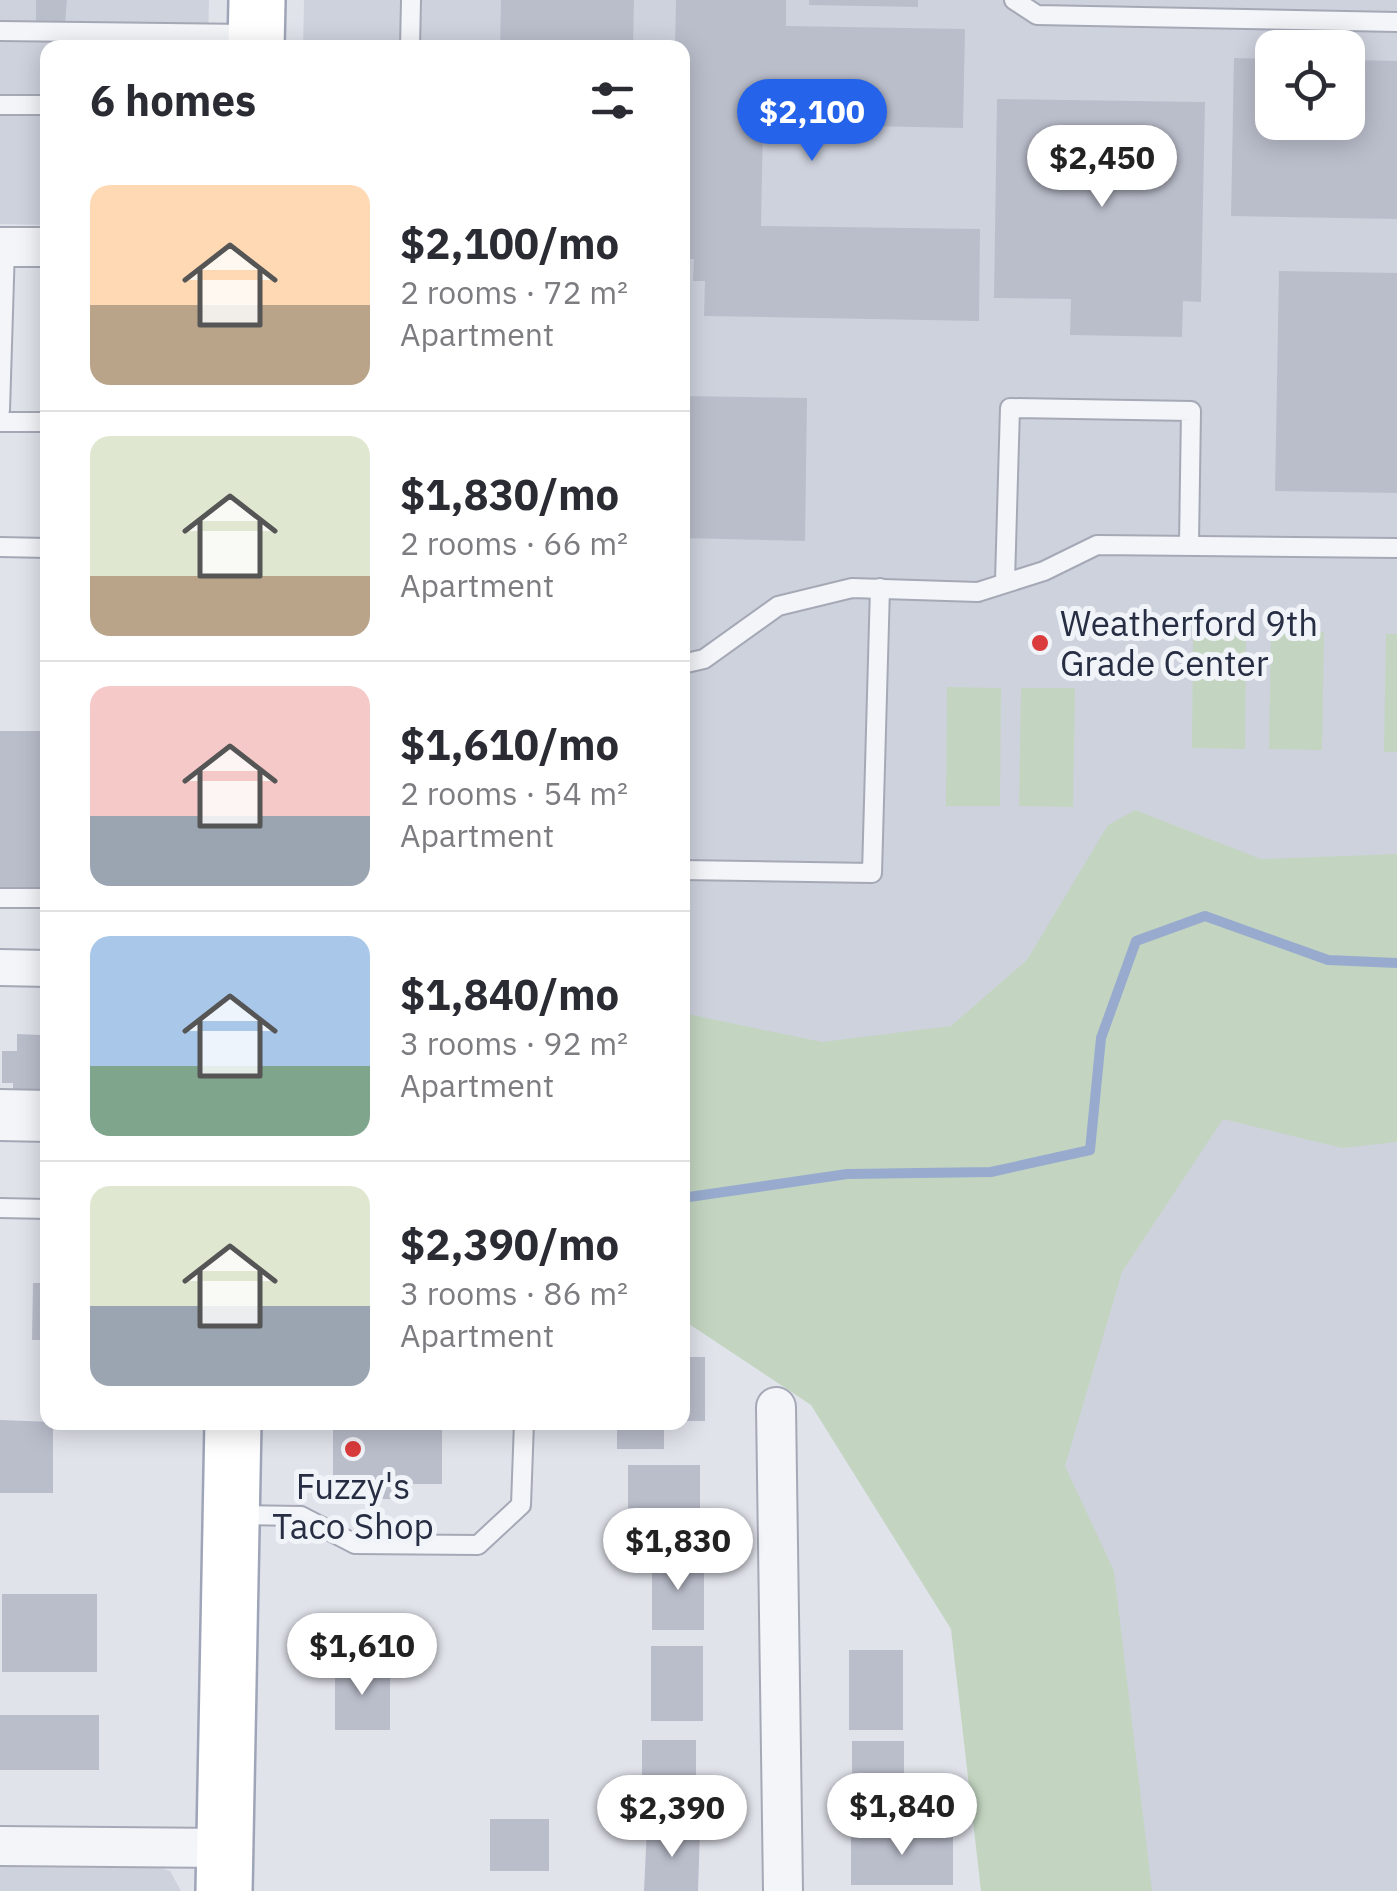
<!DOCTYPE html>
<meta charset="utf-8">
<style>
:root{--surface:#fff;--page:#f7f7f7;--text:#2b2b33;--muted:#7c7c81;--line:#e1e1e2;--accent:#2563eb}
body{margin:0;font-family:"IBM Plex Sans",sans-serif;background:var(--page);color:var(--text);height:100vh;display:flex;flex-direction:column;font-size:38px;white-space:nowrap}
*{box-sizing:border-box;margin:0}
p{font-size:32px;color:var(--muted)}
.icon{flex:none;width:55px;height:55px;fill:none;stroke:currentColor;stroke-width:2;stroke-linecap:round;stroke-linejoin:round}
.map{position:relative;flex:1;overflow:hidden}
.panel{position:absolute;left:40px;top:40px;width:650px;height:1390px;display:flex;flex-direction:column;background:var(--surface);border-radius:20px;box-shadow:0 5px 25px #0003}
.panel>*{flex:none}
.fabs{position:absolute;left:1255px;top:30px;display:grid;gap:20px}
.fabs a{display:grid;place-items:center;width:110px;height:110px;border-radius:20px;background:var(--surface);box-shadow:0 5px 25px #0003;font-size:50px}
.price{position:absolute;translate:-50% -85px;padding:0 22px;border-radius:35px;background:#fff;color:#222;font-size:32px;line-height:65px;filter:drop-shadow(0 2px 5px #0008)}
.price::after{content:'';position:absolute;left:50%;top:60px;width:30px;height:22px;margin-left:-15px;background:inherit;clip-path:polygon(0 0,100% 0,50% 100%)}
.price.selected{background:var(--accent);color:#fff}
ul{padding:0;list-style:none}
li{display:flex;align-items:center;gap:30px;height:250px;padding:0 50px}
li+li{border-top:2px solid var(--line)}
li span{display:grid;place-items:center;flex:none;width:280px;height:200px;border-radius:20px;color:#555}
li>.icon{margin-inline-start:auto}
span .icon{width:120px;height:120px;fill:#fffc;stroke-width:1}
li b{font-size:42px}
h2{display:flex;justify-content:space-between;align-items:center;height:120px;padding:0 50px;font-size:42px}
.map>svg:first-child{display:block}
.built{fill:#ced2dd;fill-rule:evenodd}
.green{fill:#c3d5c1}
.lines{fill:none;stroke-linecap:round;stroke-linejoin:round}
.stream{stroke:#98abce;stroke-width:10}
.building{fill:#babecb}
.service-casing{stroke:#a5a9b6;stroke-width:22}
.minor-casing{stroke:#a5a9b6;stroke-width:42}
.primary-casing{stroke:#9fa5b8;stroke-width:60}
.service{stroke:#f4f5f9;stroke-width:18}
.minor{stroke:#f4f5f9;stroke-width:38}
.primary{stroke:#fff;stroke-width:55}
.poi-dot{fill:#da3b3c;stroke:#f0f3f8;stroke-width:4}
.labels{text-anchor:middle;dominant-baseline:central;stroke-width:10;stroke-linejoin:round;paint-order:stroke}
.poi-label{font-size:35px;fill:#272e44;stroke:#f0f3f8;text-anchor:start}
</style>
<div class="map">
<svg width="1397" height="1891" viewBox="0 0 1397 1891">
<rect width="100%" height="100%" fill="#e1e3eb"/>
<g class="built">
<path d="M0 0H209L208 47 48 48 47 225 0 224Z"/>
<path d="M304 0H1397V1891H1061L1056 1464 683 1189 682 48H303ZM1272 48H1348V122H1272Z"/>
<path d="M0 1867 161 1868 170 1871 181 1891H0Z"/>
</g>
<g class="green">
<path d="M1193 631H1246L1245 749 1192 748Z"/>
<path d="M1271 631 1324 632 1322 750 1269 749Z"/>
<path d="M1386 634H1397V752H1384Z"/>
<path d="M947 687 1001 688 1000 806H946Z"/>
<path d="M1021 688H1075L1073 807 1019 806Z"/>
<path d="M1135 810 1261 859 1397 854V1142L1342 1148 1223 1119 1122 1272 1065 1466 1114 1571 1152 1891H981L951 1629 811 1405 683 1320V1013L822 1042 951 1026 1027 960 1108 825Z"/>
</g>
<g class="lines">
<path class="stream" d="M682 1198 847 1174 991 1172 1090 1150 1101 1038 1136 941 1205 916 1328 960 1397 963"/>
</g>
<g class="building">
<path d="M36 0H67L65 23H36Z"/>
<path d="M501 0H634L633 48H500Z"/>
<path d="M676 0H786V26L965 29 963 128 763 124 761 226 980 229 979 321 704 316 705 281H693L694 259H682V48H675Z"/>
<path d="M809 0H918V7L809 5Z"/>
<path d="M1234 58 1272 59V122H1348V60L1397 61V219L1231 216Z"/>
<path d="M997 99 1205 102 1201 302 1183 301 1182 337 1070 335 1071 299 994 298Z"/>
<path d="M1279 271 1397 273V493L1275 491Z"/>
<path d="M682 396 807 398 805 541 682 538Z"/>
<rect x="0" y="731" width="48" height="157"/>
<path d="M41 1029H48V1091H13V1083H2V1051H17V1034L41 1035Z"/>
<path d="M33 1283H48V1340H32Z"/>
<rect x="682" y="1357" width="23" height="64"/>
<path d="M0 1420 53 1422V1493H0Z"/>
<path d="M333 1422H442V1484H400V1499H372V1484L333 1483Z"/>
<rect x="617" y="1422" width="47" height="27"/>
<rect x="628" y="1465" width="72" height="75"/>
<rect x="652" y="1556" width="52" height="74"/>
<rect x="2" y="1594" width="95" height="78"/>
<rect x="651" y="1646" width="52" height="75"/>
<rect x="849" y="1650" width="54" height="80"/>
<rect x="335" y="1666" width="55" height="64"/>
<rect x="0" y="1715" width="99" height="55"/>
<rect x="642" y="1740" width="54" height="69"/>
<rect x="852" y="1741" width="52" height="72"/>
<rect x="490" y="1819" width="59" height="52"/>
<path d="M647 1828 700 1830 698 1891H644Z"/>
<rect x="851" y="1832" width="102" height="53"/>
</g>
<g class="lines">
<defs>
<g id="service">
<path d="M1014 0 1037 15 1397 22"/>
<path d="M0 31 249 34"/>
<path d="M410 48 411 0"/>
<path d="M0 105H48"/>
<path d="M0 410 5 247"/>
<path d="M0 422H48"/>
<path d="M0 547 48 548"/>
<path d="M1005 581 1010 408 1191 411 1189 543"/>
<path d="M682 664 704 659 778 606 852 588 978 592 1044 571 1097 545 1397 548"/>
<path d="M682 870 872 873 880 588"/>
<path d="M0 898H48"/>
<path d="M0 959 48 960"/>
<path d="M0 976 48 977"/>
<path d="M0 1099 48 1100"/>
<path d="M0 1114 48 1115"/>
<path d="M0 1131 48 1132"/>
<path d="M0 1208 48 1209"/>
<path d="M237 1515 301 1516 355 1544 478 1545 521 1505 524 1422"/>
</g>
<g id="minor">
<path d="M0 247H48"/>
<path d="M776 1407 783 1891"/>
<path d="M0 1846 224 1848"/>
</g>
<g id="primary">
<path d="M256 48 257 0"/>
<path d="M224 1891 233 1422"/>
</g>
</defs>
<use href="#service" class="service-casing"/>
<use href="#minor" class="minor-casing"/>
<use href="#primary" class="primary-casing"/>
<use href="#service" class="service"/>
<use href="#minor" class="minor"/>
<use href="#primary" class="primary"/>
</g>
<g class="poi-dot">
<circle cx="1040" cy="643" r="10"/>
<circle cx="353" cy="1449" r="10"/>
</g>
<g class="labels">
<g class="poi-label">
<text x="1060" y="623">Weatherford 9th<tspan x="1060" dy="40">Grade Center</tspan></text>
<text x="353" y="1486" text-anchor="middle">Fuzzy's<tspan x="353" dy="40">Taco Shop</tspan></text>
</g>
</g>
</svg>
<div class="fabs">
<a><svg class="icon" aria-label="locate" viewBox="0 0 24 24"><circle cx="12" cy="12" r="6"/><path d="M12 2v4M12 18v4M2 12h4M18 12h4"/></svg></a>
</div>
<b class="price selected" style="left:812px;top:164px">$2,100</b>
<b class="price" style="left:1102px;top:210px">$2,450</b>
<b class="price" style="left:678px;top:1593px">$1,830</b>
<b class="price" style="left:362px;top:1698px">$1,610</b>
<b class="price" style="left:902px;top:1858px">$1,840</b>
<b class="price" style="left:672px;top:1860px">$2,390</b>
<section class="panel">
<h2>6 homes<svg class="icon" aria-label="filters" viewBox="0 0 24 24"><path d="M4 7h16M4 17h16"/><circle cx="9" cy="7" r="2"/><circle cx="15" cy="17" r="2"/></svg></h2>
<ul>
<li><span style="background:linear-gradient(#ffd9b3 60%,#b9a48a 0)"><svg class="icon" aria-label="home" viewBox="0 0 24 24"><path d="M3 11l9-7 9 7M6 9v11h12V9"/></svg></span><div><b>$2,100/mo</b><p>2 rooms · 72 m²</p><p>Apartment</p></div></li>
<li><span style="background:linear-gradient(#dfe7d0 70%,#b9a48a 0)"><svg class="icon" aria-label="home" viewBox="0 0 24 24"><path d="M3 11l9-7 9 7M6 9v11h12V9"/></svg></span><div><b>$1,830/mo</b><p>2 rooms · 66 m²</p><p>Apartment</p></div></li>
<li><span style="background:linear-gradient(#f6c9c9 65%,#9aa5b1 0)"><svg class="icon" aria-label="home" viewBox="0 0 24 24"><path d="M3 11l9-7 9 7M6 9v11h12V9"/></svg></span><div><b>$1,610/mo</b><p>2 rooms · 54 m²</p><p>Apartment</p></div></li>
<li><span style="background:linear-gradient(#a9c7e8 65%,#7fa58c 0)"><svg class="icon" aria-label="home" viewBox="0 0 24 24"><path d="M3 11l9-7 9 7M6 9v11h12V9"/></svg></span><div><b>$1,840/mo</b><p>3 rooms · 92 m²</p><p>Apartment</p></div></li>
<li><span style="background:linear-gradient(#dfe7d0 60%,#9aa5b1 0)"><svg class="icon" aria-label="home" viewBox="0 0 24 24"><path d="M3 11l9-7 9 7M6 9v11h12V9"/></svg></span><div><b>$2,390/mo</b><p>3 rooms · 86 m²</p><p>Apartment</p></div></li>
</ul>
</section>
</div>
